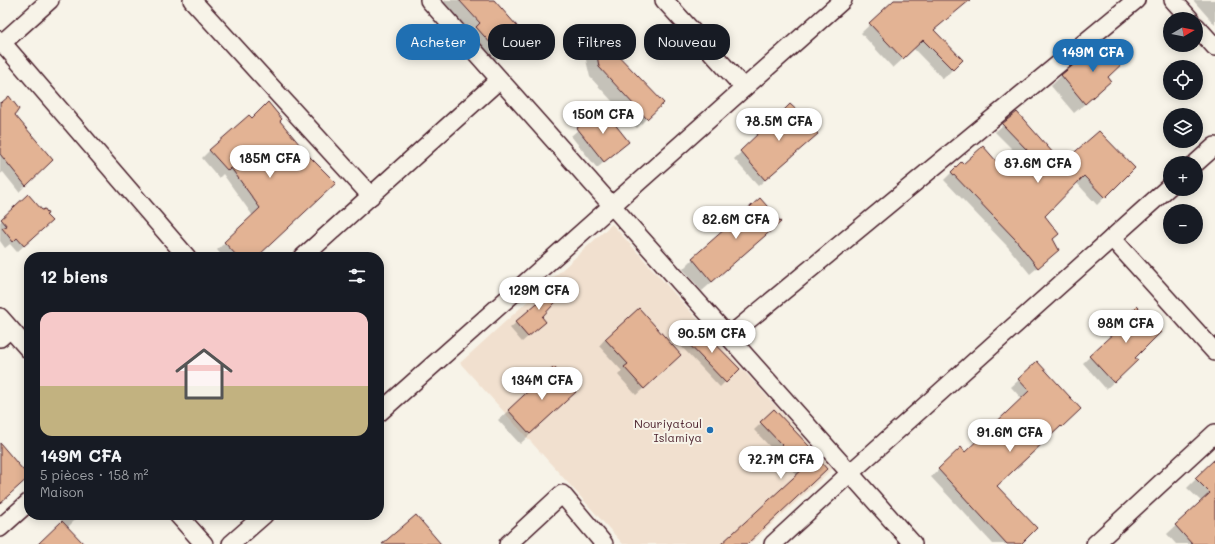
<!DOCTYPE html>
<html lang="fr">
<meta charset="utf-8">
<style>
:root{--surface:#171b24;--page:#20242c;--text:#f1f3f6;--muted:#9ea1a6;--accent:#1f6fb2}
body{margin:0;font-family:Mali,sans-serif;background:var(--page);color:var(--text);height:100vh;display:flex;flex-direction:column;font-size:15px;white-space:nowrap}
*{box-sizing:border-box;margin:0}
p{font-size:13px;color:var(--muted)}
.icon{flex:none;width:22px;height:22px;fill:none;stroke:currentColor;stroke-width:2;stroke-linecap:round;stroke-linejoin:round}
.map{position:relative;flex:1;overflow:hidden}
.drawer{position:absolute;left:24px;top:252px;width:360px;height:268px;display:flex;flex-direction:column;background:var(--surface);border-radius:16px;box-shadow:0 2px 10px #0003}
.drawer>*{flex:none}
.hud{position:absolute;left:396px;top:24px;width:380px;height:36px;display:flex;gap:8px}
.needle{width:26px;rotate:80deg}
.controls{position:absolute;left:1163px;top:12px;display:grid;gap:8px}
.controls a{display:grid;place-items:center;width:40px;height:40px;border-radius:50%;background:var(--surface);box-shadow:0 2px 10px #0003;font-size:20px}
.price{position:absolute;translate:-50% -34px;padding:0 9px;border-radius:14px;background:#fff;color:#222;font-size:13px;line-height:26px;filter:drop-shadow(0 1px 2px #0008)}
.price::after{content:'';position:absolute;left:50%;top:24px;width:12px;height:9px;margin-left:-6px;background:inherit;clip-path:polygon(0 0,100% 0,50% 100%)}
.price.selected{background:var(--accent);color:#fff}
ul{padding:0;list-style:none}
li{display:grid;align-content:center;gap:8px;height:212px;padding:0 16px}
li span{display:grid;place-items:center;height:124px;border-radius:12px;color:#555}
li>.icon{margin-inline-start:auto}
span .icon{width:72px;height:72px;fill:#fffc;stroke-width:1}
li b{font-size:17px}
h2{display:flex;justify-content:space-between;align-items:center;height:48px;padding:0 16px;font-size:17px}
.pill{padding:0 14px;border-radius:16px;background:var(--surface);box-shadow:0 2px 10px #0003;font-size:14px;line-height:36px}
.pill.selected{background:var(--accent);color:#fff}
.map>svg:first-child{display:block}
.built{fill:#f1e0cf}
.shadow{fill:#0003}
.building{fill:#e3b394;stroke:#4a1f2b}
.lines{fill:none;stroke-linecap:round;stroke-linejoin:round}
.street-casing{stroke:#4a1f2b;stroke-width:20}
.street{stroke:#f7f3e8;stroke-width:17}
.poi-dot{fill:#1f6fb2;stroke:#f7f3e8;stroke-width:1.5}
.labels{text-anchor:middle;dominant-baseline:central;stroke-width:4;stroke-linejoin:round;paint-order:stroke}
.poi-label{font-size:12px;fill:#4a1f2b;stroke:#f7f3e8;text-anchor:end}
</style>
<div class="map">
<svg width="1215" height="544" viewBox="0 0 1215 544">
<rect width="100%" height="100%" fill="#f7f3e8"/>
<filter id="ink" filterUnits="userSpaceOnUse"><feTurbulence type="fractalNoise" baseFrequency=".025" numOctaves="2"/><feDisplacementMap in="SourceGraphic" scale="8" xChannelSelector="R" yChannelSelector="G"/><feConvolveMatrix kernelMatrix="1 2 1 2 8 2 1 2 1" color-interpolation-filters="sRGB"/></filter>
<g filter="url(#ink)">
<path class="built" d="M612 224 832 469 750 544H623L460 363Z"/>
<g class="shadow">
<path d="M446 0H492L514 43 492 63 468 37 472 33 444 2Z"/>
<path d="M896 0H968L933 30 962 60 943 79 914 49 893 68 861 33Z"/>
<path d="M1193 0H1215V25Z"/>
<path d="M1094 49 1107 77 1100 91 1074 113 1051 86 1061 76Z"/>
<path d="M596 50 662 103 637 128 590 77 586 60Z"/>
<path d="M0 105 13 115 52 160 19 192 3 172 0 174Z"/>
<path d="M602 109 621 148 597 168 571 136Z"/>
<path d="M1017 113 1062 164 1134 168 1097 205 1076 182 1044 216 1052 240 1050 257 1030 274 1008 247 944 180 961 163 963 165 1005 173 1021 158 995 132Z"/>
<path d="M252 119 279 121 256 257H223L217 250 253 216 223 174 219 178 202 158 210 150Z"/>
<path d="M761 133 810 141 758 186 734 159Z"/>
<path d="M28 196 43 228 17 252 10 244 5 248 0 241V222Z"/>
<path d="M769 232 702 291 683 269 693 259Z"/>
<path d="M548 289 540 317 539 327 522 342 510 328 538 303 536 302Z"/>
<path d="M1137 307 1134 357 1130 367 1106 389 1083 363 1111 337 1109 335Z"/>
<path d="M697 326 738 369 720 387 679 344Z"/>
<path d="M605 339 673 362 636 395 618 375 622 371 599 346Z"/>
<path d="M554 369 565 402 520 444 498 420Z"/>
<path d="M1019 380 1073 416 996 487 1020 544H993L931 477 961 449 965 453 1022 399 1011 387Z"/>
<path d="M774 411 826 469 745 544H723L797 475 754 430Z"/>
<path d="M1215 460V544H1176L1167 534 1202 502 1187 488Z"/>
<path d="M56 515H80L67 528 82 544H40L63 522Z"/>
</g>
<g class="building">
<path d="M459 0H494L524 34 501 55 476 27 480 23Z"/>
<path d="M894 0H970L934 30 963 60 953 70 923 40 903 59 869 23Z"/>
<path d="M1113 45 1126 60 1108 77 1111 81 1085 104 1061 75 1094 48 1101 56Z"/>
<path d="M610 47 664 103 647 119 599 67 596 49Z"/>
<path d="M9 96 19 109 15 115 53 160 26 186 0 154V102L1 103Z"/>
<path d="M268 102 282 119 280 121 310 157 336 183 257 257H238L224 242 260 208 231 168 228 171 209 150 249 115 252 118Z"/>
<path d="M790 104 804 117 818 134 765 180 740 151 761 131 762 132Z"/>
<path d="M602 108 629 142 604 162 577 128Z"/>
<path d="M1017 112 1062 163 1099 131 1135 168 1105 198 1084 176 1045 216 1059 234 1053 239 1059 250 1038 268 1015 239 951 172 961 162 963 164 983 146 1005 171 1028 151 1002 124Z"/>
<path d="M28 194 42 210 45 209 48 214 46 215 52 221 24 246 17 238 13 242 2 228 7 226 1 219Z"/>
<path d="M760 198 781 222 712 282 692 258Z"/>
<path d="M553 283 564 293 542 317 546 322 528 337 515 322 543 298 541 296Z"/>
<path d="M1137 306 1162 331 1135 358 1138 360 1114 383 1089 356 1117 330 1115 328Z"/>
<path d="M639 308 681 355 644 389 624 367 628 364 605 339Z"/>
<path d="M697 325 740 369 726 383 683 338Z"/>
<path d="M1037 361 1081 409 1062 427 1061 426 997 486 1037 528 1021 544H1007L938 469 961 447 965 452 1029 391 1018 379Z"/>
<path d="M554 367 576 392 530 434 508 410Z"/>
<path d="M774 409 810 447 809 448 827 469 747 544H721L804 468 760 422Z"/>
<path d="M0 443 29 477 0 503Z"/>
<path d="M1215 459V544H1192L1175 525 1210 493 1195 478Z"/>
<path d="M416 515 441 544H382Z"/>
<path d="M62 521 84 544H38Z"/>
</g>
<g class="lines">
<defs>
<g id="street">
<path d="M192 0 371 196"/>
<path d="M429 0 913 544"/>
<path d="M664 0 744 88"/>
<path d="M1173 0 1190 19"/>
<path d="M1196 26 1215 47"/>
<path d="M0 40 187 257"/>
<path d="M0 45 50 0"/>
<path d="M1196 163 1215 146"/>
<path d="M1112 238 1215 352"/>
<path d="M303 257 499 80"/>
<path d="M0 317 29 350"/>
<path d="M728 337 1136 0"/>
<path d="M0 338 10 329"/>
<path d="M379 413 843 0"/>
<path d="M178 515 204 544"/>
<path d="M0 528 29 502"/>
<path d="M231 544 264 515"/>
<path d="M508 544 562 494 604 544"/>
<path d="M773 544 850 473 1170 186"/>
<path d="M1095 544 1215 433"/>
</g>
</defs>
<use href="#street" class="street-casing"/>
<use href="#street" class="street"/>
</g>
</g>
<circle class="poi-dot" cx="710" cy="430" r="4"/>
<g class="labels">
<g class="poi-label">
<text x="702" y="423">Nouriyatoul<tspan x="702" dy="14">Islamiya</tspan></text>
</g>
</g>
</svg>
<div class="controls">
<a><svg class="needle" viewBox="-14 -14 28 28"><path d="M0-13l5 13h-10z" fill="#e53935"/><path d="M0 13l5-13h-10z" fill="#9ea1a6"/></svg></a>
<a><svg class="icon" aria-label="locate" viewBox="0 0 24 24"><circle cx="12" cy="12" r="6"/><path d="M12 2v4M12 18v4M2 12h4M18 12h4"/></svg></a>
<a><svg class="icon" aria-label="layers" viewBox="0 0 24 24"><path d="M12 4l9 5-9 5-9-5zM3 14l9 5 9-5"/></svg></a>
<a>+</a>
<a>−</a>
</div>
<b class="price selected" style="left:1093px;top:73px">149M CFA</b>
<b class="price" style="left:603px;top:135px">150M CFA</b>
<b class="price" style="left:779px;top:142px">78.5M CFA</b>
<b class="price" style="left:270px;top:179px">185M CFA</b>
<b class="price" style="left:1038px;top:184px">87.6M CFA</b>
<b class="price" style="left:736px;top:240px">82.6M CFA</b>
<b class="price" style="left:539px;top:311px">129M CFA</b>
<b class="price" style="left:1126px;top:344px">98M CFA</b>
<b class="price" style="left:712px;top:354px">90.5M CFA</b>
<b class="price" style="left:542px;top:401px">134M CFA</b>
<b class="price" style="left:1010px;top:453px">91.6M CFA</b>
<b class="price" style="left:781px;top:480px">72.7M CFA</b>
<div class="hud">
<a class="pill selected">Acheter</a>
<a class="pill">Louer</a>
<a class="pill">Filtres</a>
<a class="pill">Nouveau</a>
</div>
<section class="drawer">
<h2>12 biens<svg class="icon" aria-label="filters" viewBox="0 0 24 24"><path d="M4 7h16M4 17h16"/><circle cx="9" cy="7" r="2"/><circle cx="15" cy="17" r="2"/></svg></h2>
<ul>
<li><span style="background:linear-gradient(#f6c9c9 60%,#c2b280 0)"><svg class="icon" aria-label="home" viewBox="0 0 24 24"><path d="M3 11l9-7 9 7M6 9v11h12V9"/></svg></span><div><b>149M CFA</b><p>5 pièces · 158 m²</p><p>Maison</p></div></li>
</ul>
</section>
</div>
